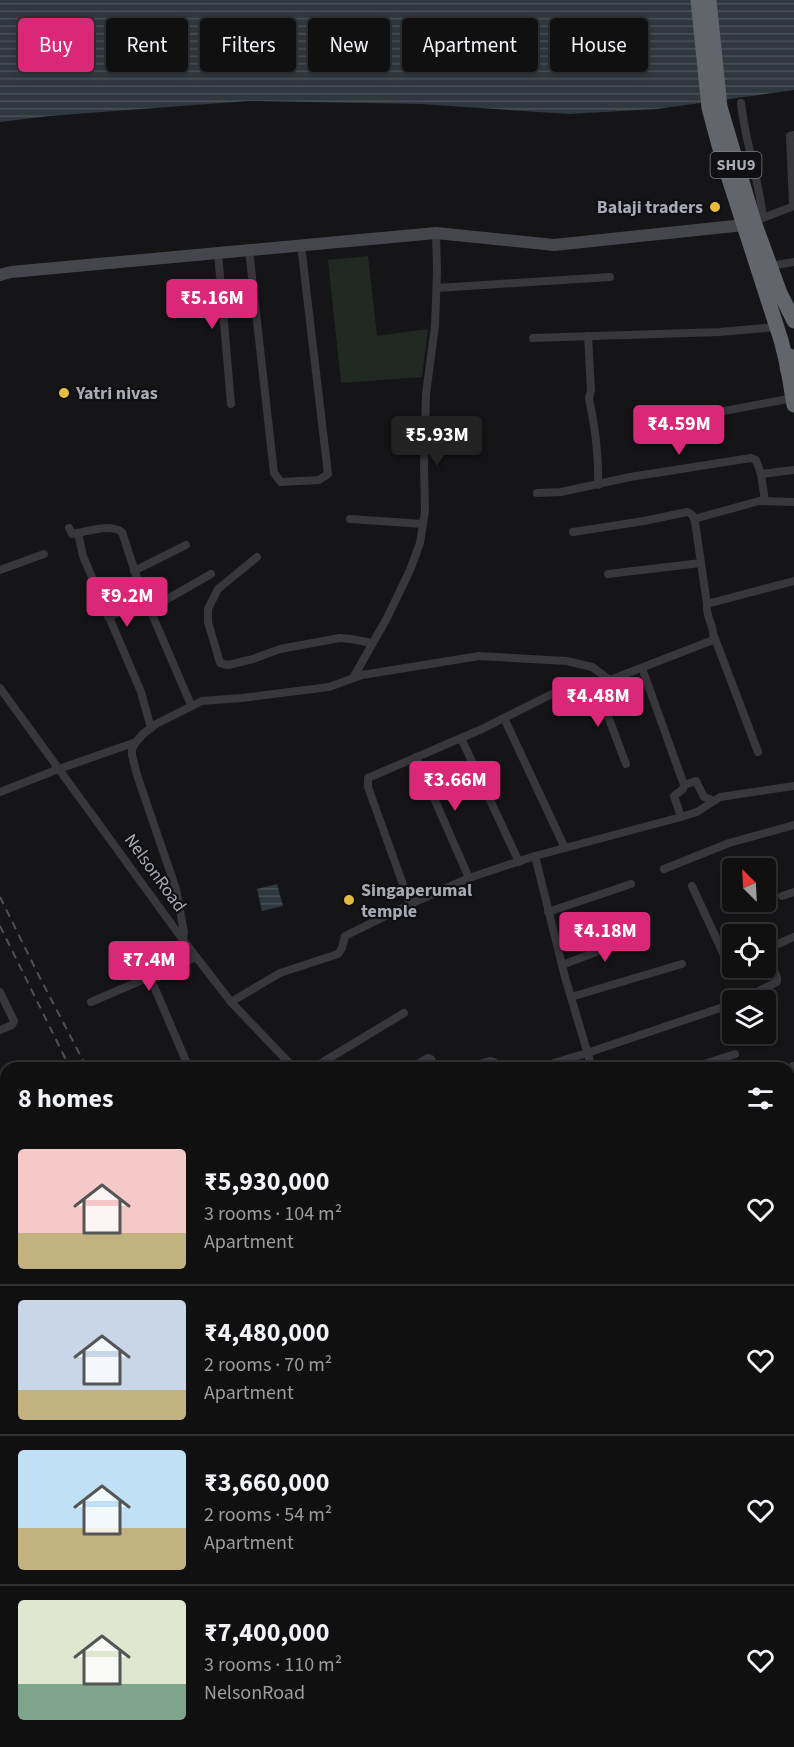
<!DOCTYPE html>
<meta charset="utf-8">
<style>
:root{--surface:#101011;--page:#1e1e1f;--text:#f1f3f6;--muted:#9c9d9f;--line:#303031;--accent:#db2777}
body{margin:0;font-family:"Source Sans 3",sans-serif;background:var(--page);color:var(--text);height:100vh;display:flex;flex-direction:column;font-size:22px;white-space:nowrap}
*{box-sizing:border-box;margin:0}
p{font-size:20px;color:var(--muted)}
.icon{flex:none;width:33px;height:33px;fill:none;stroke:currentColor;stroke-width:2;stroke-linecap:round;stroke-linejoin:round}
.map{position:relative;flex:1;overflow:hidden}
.side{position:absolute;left:0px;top:1062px;width:795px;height:686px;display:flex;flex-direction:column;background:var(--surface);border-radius:18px 18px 0 0;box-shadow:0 3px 9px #0003,0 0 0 2px var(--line)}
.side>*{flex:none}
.guide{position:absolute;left:18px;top:18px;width:759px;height:54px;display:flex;gap:12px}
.needle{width:39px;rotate:336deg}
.fabs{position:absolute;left:722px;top:858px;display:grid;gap:12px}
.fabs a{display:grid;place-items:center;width:54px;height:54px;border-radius:6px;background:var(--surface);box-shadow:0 3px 9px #0003,0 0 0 2px var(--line);font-size:30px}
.price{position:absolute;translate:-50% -51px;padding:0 14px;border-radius:6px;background:var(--accent);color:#fff;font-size:20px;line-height:39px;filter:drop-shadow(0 2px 3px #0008)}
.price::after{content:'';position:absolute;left:50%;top:36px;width:18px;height:14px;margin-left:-9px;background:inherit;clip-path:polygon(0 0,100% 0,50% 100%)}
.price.selected{background:#222;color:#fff}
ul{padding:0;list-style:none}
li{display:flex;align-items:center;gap:18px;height:150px;padding:0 18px}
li+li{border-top:2px solid var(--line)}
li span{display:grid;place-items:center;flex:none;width:168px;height:120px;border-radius:6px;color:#555}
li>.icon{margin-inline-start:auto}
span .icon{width:72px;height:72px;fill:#fffc;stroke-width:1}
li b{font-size:26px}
h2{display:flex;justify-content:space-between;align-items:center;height:72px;padding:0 18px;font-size:26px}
.tag{padding:0 21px;border-radius:6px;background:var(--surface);box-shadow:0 3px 9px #0003,0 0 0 2px var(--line);font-size:21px;line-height:54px}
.tag.selected{background:var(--accent);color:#fff}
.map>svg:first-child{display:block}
.grass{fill:#222923}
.water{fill:url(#water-rules)}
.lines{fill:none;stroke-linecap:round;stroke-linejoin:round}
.street{stroke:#37373c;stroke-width:8}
.secondary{stroke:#45464b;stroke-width:12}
.highway{stroke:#63656c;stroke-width:15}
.rail{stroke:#505156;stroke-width:2;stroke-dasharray:8 6;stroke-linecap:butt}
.poi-dot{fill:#e5bc3f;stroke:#101012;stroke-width:2}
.labels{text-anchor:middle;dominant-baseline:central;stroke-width:4.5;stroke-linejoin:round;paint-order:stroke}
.shield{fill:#101012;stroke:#7a7c85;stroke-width:1.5}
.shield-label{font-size:16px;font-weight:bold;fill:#a8abb6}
.poi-label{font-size:18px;font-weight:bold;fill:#a8abb6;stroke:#101012;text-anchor:start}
.street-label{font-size:18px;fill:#a8abb6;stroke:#101012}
</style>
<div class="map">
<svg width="794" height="1747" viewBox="0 0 794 1747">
<defs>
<pattern id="water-rules" width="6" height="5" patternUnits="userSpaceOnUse" patternTransform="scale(1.5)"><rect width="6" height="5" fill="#2f373f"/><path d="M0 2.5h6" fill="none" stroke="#4a5158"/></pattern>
</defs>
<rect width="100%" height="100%" fill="#151517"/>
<path class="grass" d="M368 256 377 336 428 329 422 377 341 383 328 260Z"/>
<g class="water">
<path d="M0 0H794V90L657 109 569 114 420 104 248 101 49 116 0 122Z"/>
<path d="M277 884 283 906 262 911 257 889Z"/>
<path d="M794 1651V1747L789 1739V1654Z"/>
</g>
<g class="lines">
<g class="street">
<path d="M741 103C745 142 759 179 763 218"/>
<path d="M793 206 790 136 794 135"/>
<path d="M760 219 794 206"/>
<path d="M249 250 274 473 281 482 319 480 328 474 301 245"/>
<path d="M218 253 231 404"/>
<path d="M770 266 794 262"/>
<path d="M437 288 610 277"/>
<path d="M588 336 591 391 589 398C595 427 599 456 598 485"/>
<path d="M533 338 720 332 777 327"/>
<path d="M655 424 793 398"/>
<path d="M761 474 765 501"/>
<path d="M537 493 561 492 630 477 751 458 756 460 761 474 794 470"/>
<path d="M350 519 423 524"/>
<path d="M694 519 759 501 794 502"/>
<path d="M69 528 72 534C87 532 108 523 122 532L139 584 191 705"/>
<path d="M573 532 644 521 687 512C693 514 694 517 695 522L707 604"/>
<path d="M78 533 83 556 141 692 151 728"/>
<path d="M257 557 218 589 208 609V622L220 663 228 665 253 659 280 649 340 638 351 639 372 643"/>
<path d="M0 570 44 554"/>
<path d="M134 571 186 545"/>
<path d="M608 574 701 563"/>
<path d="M150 609 211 574"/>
<path d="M108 617 146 601"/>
<path d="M714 636 758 752"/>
<path d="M642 668 684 785"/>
<path d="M353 678 387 618 410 570 420 543 425 511 424 466 426 394 435 326 437 271 436 233"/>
<path d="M595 682 626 764"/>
<path d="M0 688 183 940 231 1002 294 1068"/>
<path d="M504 718 565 848"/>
<path d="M461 738 519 862"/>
<path d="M416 757 469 878"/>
<path d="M0 792 56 770 136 742"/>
<path d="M681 817 674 796 683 789 684 785 696 781 704 797 710 799 711 802"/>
<path d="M535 856 469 878 410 904 368 787V778L482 729 556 692 576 685 610 680"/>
<path d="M664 869 729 843 794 825"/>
<path d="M692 886 730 968H735"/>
<path d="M782 896 794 892"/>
<path d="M548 912 631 884"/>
<path d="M183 940 184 932 176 889 137 775 132 755V749L136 742 143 734 156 724 202 701 242 698 329 687 362 675 479 656 567 661 592 667 610 680 713 640C716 628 705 617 707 604L794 581"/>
<path d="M562 965 638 936"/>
<path d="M150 977 189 1068"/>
<path d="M0 992 14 1021 12 1025 0 1030"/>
<path d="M571 997 682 964"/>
<path d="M740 1000 777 982V978L767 951 771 947 794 937"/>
<path d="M91 1002 196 957"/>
<path d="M231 1002 280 973 338 954 342 948 345 936 410 904"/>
<path d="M793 1066H794"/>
<path d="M313 1068 404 1013"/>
<path d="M411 1068 428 1058 431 1059 434 1068"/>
<path d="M465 1068 490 1061 494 1062 498 1068"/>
<path d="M537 1068 587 1053 732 1004"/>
<path d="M592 1068 565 977 535 856 681 817 697 812 720 797 794 786"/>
<path d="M692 1068 735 1054"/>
<path d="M0 1101 6 1112"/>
<path d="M789 1138 791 1146 794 1148"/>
<path d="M0 1272 6 1269"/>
<path d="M789 1277 794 1275"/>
<path d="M789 1340 794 1338"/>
<path d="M0 1398 6 1414"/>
<path d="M789 1398 794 1396"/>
<path d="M0 1430 6 1429"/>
<path d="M0 1511H6"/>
<path d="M0 1525H6"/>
<path d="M789 1548 794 1544"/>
<path d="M789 1607 794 1602"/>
<path d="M789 1650 794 1647"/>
<path d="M207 1742 208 1747"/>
<path d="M306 1742V1747"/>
<path d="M405 1742 408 1747"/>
<path d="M585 1742 588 1747"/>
<path d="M652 1742 655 1747"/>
<path d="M784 1742 787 1747"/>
<path d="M131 1747V1742"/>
<path d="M512 1747 524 1742"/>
</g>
<g class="secondary">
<path d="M0 275 11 272 436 233 554 245 744 225 750 223"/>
<path d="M0 1518H6"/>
<path d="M789 1636H794"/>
<path d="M0 1667 6 1724"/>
<path d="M8 1742V1747"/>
</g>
<g class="highway">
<path d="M698 0 709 108 723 160 781 340 787 364"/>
<path d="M709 0 720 107 754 222 780 293 794 321"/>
<path d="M790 356C785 365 787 373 794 380"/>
<path d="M789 375 794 405"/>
</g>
<g class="rail">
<path d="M0 897 40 978 87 1068"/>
<path d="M0 926 70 1068"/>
<path d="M437 1742 440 1747"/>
</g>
</g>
<g class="poi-dot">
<circle cx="715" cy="207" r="6"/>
<circle cx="64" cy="393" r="6"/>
<circle cx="349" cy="900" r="6"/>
</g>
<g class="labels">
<rect class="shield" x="710.5" y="152" width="51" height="26" rx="4.5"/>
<g class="shield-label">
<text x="736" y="165">SHU9</text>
</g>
<g class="poi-label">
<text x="703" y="207" text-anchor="end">Balaji traders</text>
<text x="76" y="393">Yatri nivas</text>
<text x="361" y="890">Singaperumal<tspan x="361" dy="21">temple</tspan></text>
</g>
<g class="street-label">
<text transform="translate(155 873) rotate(54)">NelsonRoad</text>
</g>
</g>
</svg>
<div class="fabs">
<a><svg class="needle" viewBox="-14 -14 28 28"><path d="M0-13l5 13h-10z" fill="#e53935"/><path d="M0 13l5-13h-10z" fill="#9c9d9f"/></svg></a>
<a><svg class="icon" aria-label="locate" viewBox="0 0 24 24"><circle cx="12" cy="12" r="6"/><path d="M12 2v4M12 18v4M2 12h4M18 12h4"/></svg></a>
<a><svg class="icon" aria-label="layers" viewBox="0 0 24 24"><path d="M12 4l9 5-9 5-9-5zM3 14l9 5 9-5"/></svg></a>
</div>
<b class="price" style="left:212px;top:330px">₹5.16M</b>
<b class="price" style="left:679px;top:456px">₹4.59M</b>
<b class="price selected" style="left:437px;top:467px">₹5.93M</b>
<b class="price" style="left:127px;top:628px">₹9.2M</b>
<b class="price" style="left:598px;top:728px">₹4.48M</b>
<b class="price" style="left:455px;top:812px">₹3.66M</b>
<b class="price" style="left:605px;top:963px">₹4.18M</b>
<b class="price" style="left:149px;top:992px">₹7.4M</b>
<div class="guide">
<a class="tag selected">Buy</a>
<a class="tag">Rent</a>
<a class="tag">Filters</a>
<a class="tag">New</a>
<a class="tag">Apartment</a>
<a class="tag">House</a>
</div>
<section class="side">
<h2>8 homes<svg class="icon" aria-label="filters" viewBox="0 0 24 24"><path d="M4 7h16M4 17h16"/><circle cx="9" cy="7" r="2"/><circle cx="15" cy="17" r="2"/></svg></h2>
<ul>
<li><span style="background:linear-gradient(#f6c9c9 70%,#c2b280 0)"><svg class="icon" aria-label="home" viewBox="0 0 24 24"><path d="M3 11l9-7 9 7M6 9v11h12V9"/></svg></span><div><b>₹5,930,000</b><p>3 rooms · 104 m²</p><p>Apartment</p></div><svg class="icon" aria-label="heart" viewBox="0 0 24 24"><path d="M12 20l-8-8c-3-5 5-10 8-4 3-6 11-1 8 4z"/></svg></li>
<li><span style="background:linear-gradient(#c9d6e8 75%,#c2b280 0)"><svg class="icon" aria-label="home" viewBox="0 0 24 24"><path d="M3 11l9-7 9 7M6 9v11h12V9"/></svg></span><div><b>₹4,480,000</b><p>2 rooms · 70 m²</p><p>Apartment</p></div><svg class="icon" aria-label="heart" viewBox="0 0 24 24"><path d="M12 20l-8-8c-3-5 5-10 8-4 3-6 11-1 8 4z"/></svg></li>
<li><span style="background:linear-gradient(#bfe0f5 65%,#c2b280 0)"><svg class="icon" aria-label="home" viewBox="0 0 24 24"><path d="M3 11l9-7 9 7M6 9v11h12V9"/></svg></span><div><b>₹3,660,000</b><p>2 rooms · 54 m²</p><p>Apartment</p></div><svg class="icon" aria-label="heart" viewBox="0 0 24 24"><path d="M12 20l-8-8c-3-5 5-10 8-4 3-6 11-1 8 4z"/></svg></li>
<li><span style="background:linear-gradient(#dfe7d0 70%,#7fa58c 0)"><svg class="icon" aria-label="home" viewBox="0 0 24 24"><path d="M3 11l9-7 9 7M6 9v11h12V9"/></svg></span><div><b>₹7,400,000</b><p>3 rooms · 110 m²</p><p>NelsonRoad</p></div><svg class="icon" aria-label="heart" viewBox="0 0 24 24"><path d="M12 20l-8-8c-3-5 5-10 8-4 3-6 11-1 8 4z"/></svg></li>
</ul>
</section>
</div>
